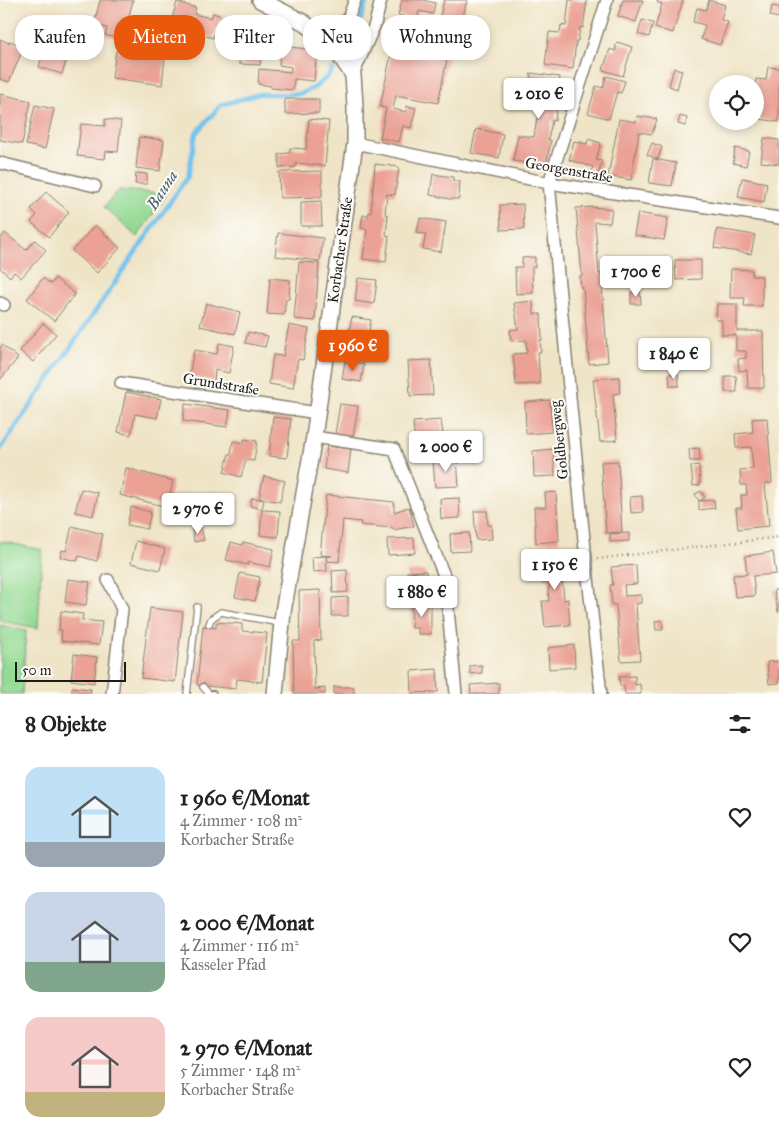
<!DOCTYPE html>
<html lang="de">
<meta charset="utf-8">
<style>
:root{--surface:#fff;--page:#f2f2f2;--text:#222;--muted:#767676;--accent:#ea580c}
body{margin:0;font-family:"IM FELL Great Primer",serif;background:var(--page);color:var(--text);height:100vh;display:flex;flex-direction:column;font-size:19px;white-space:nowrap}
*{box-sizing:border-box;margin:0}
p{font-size:16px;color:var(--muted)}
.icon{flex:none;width:28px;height:28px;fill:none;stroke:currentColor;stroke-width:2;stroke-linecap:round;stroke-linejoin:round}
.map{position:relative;height:694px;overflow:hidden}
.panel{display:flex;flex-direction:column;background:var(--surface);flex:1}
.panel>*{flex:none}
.top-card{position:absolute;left:15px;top:15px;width:500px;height:45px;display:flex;gap:10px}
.tools{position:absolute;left:709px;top:75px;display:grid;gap:10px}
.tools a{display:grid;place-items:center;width:55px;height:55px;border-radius:50%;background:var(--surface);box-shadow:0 2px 8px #0003;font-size:25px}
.scale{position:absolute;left:15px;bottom:12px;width:111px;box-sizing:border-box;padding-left:5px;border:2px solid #1c1c1c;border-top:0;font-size:14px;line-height:18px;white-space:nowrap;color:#1c1c1c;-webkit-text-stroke:4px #fdfcf7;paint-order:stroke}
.price{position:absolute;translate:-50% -42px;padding:0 11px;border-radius:5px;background:#fff;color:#222;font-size:16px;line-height:32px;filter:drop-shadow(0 1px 2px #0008)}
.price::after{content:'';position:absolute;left:50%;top:30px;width:15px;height:11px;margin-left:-8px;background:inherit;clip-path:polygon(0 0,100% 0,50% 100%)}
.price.active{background:var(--accent);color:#fff}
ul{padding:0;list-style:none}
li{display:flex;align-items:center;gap:15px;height:125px;padding:0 25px}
li span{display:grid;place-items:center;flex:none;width:140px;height:100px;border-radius:15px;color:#555}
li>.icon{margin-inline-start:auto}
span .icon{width:60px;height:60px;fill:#fffc;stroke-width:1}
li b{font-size:21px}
h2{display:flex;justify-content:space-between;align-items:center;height:60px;padding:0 25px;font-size:21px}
.pill{padding:0 18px;border-radius:20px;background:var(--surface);box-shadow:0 2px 8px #0003;font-size:18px;line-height:45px}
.pill.active{background:var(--accent);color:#fff}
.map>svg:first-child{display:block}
.green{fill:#94da94;stroke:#587b58}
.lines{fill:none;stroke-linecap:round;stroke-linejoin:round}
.stream{stroke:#72c2ed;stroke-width:4.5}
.building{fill:#eba295}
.service-casing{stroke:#868071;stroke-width:8}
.minor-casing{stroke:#868071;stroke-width:14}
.tertiary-casing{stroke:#868071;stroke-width:18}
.path{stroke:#868071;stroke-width:2.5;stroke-dasharray:1 4;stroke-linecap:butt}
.service{stroke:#fff;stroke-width:5.5}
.minor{stroke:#fff;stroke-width:11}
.tertiary{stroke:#fff;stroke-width:15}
.labels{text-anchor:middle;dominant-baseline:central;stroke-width:4;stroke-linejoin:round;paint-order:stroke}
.street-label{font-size:15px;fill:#1c1c1c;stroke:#fdfcf7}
.water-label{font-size:16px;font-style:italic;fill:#3e5e70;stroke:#fdfcf7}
</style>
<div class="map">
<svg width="779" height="694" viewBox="0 0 779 694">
<rect width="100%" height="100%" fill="#fdfcf7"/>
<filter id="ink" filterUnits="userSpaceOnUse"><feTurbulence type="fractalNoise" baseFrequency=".02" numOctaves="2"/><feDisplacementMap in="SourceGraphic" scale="10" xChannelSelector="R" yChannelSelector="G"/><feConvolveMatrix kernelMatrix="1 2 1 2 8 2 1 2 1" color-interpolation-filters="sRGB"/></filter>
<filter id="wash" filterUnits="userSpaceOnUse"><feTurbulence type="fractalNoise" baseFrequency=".0096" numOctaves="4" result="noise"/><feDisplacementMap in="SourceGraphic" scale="20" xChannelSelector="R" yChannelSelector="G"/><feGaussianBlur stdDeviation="1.12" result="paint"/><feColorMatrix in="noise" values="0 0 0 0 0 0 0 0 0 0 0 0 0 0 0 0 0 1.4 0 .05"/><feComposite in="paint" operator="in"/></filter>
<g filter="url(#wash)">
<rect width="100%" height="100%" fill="#efe4c6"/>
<g class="green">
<path d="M119 190 167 194 137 237 104 207Z"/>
<path d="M0 541 42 550 38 628 0 621Z"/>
<path d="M0 625 26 631 22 694H0Z"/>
</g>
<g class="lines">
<path class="stream" d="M0 450 188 176 196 133 221 105 259 94H299L314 88 328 76 355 36 367 0"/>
</g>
<g id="blocks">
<g class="building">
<path d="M100 0H133L125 32 121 31 120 39 105 35 107 28 94 25Z"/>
<path d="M402 0H423L435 3 433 14 419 11 417 20 398 15Z"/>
<path d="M444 0H467L460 29 446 26 444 34 423 29 425 21 438 24Z"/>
<path d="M569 0H587L583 28 580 27 578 41H576L573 69 545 65 549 32 560 33 561 25 566 26Z"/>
<path d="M623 0H643L636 22 618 16Z"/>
<path d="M657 0H683L673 33 655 28 662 4 657 2Z"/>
<path d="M709 0 725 5 721 20 728 22 720 45 701 39 705 25 693 22 697 8 706 10Z"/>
<path d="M177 2 196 8 194 14 211 18 213 13 222 16 218 29 216 28 213 38 170 25Z"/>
<path d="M772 6 779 7V18L770 16Z"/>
<path d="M642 20 653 23 649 37 638 34Z"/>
<path d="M52 23 66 27 61 43 71 46 62 74 39 67Z"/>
<path d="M239 25 268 28V40H262L260 65 239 64 241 38 238 37Z"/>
<path d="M412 31 451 40 438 103 396 95 393 109 406 112 407 106 416 108 411 128 403 126 399 142 380 138 386 108 380 107 391 54 407 57Z"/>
<path d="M0 39 9 43 10 41 24 47 9 82 0 79Z"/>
<path d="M617 42 632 47 623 76 603 70 610 49 615 51Z"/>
<path d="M280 46 317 50 314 81 294 79 293 90 271 88V86L258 84 259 69 291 72V67L279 65Z"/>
<path d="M116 51 165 58 162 85 112 78Z"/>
<path d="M768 67 779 68V122L759 119 762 93 755 92 756 79 766 80Z"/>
<path d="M674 68 682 70 677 89 669 86Z"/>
<path d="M531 73 560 77 555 121 552 120 548 140H551L546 166 513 161 518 135 534 137 537 118 539 119 540 107 526 106Z"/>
<path d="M606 76 625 81 621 93 617 92 609 119 588 113 596 86 603 88Z"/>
<path d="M0 94 31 101 22 144 0 140Z"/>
<path d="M285 99H319V113L285 114Z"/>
<path d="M35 105 54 109 45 149 26 145Z"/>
<path d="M637 116 657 119 652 134 639 132 631 180 608 176 619 119 636 122Z"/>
<path d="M680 116 687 118 685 126 678 124Z"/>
<path d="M105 119 121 121 118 152 106 151 105 159 77 156 81 124 105 126Z"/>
<path d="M309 119 329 121 325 166 296 163V167L279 168V154L289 153 290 148 306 149Z"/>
<path d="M476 129 503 134 499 158 471 153Z"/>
<path d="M139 137 164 140 160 171 136 168Z"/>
<path d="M764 138 779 140V164L761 162Z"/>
<path d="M588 139 601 143 596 160 602 161 598 177 591 175 593 167 569 160 574 141 587 144Z"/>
<path d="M652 143 662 147 658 159 647 155Z"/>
<path d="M735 148 749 151 746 166 733 163Z"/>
<path d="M653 159 676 163 672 186 649 183Z"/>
<path d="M375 164 399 167 395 195 387 194 385 214 388 215 386 235 389 236 386 262 363 259 367 229 361 228 363 215 368 216 369 212 371 213Z"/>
<path d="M322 171V197L280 198 279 172Z"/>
<path d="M136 173 147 174V184H135Z"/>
<path d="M433 174 453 177V181H460L459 199H450L430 195Z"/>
<path d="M742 178 767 183 764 202 738 197Z"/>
<path d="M46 192 69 212 49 237 31 222 37 215 31 209Z"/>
<path d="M321 201 322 226H301V202Z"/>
<path d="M523 204 524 229 501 230 500 205Z"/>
<path d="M593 207 612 209 610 223 595 222 599 274H604L605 285 602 286 608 362 589 364 583 287 581 288 580 276H582L576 208Z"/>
<path d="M638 213 668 218 664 240 634 235Z"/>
<path d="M420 218 446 222 441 252 423 249 426 234 417 233Z"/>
<path d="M95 225 120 248 97 273 72 251Z"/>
<path d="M717 229 755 235 751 254 714 248Z"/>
<path d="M5 233 26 250 35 240 46 250 21 278 14 272 10 277 0 268V239Z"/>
<path d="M278 233 323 238 320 261 275 256Z"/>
<path d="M535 257V267H532L533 293 516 294 515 267H522V258Z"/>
<path d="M675 260H701V279L676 280Z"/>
<path d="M299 262 319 263 315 321 294 319Z"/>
<path d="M731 269 752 270V276H762V306H744L745 298H730Z"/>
<path d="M43 278 51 284 55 278 75 294 54 321 27 299Z"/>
<path d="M270 278 290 280 289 299H286L284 315 267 314Z"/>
<path d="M358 278 377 280 374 304 355 301Z"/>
<path d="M631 292H640L641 304H631Z"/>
<path d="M533 301 534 314H541L542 340H540L541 352H538L540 384 516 385 513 354 527 353 526 340 511 341 510 330 518 329 514 303Z"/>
<path d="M206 303 240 312 235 334 200 326Z"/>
<path d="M717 304H737V331H763L764 388H748L747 370 739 371 738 359 746 358V351H736V335H722V320H716Z"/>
<path d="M352 317 371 320 366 347 347 344Z"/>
<path d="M43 323 56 334 33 362 20 351Z"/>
<path d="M289 325 309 329 303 360 298 359 293 388 269 384 273 355 283 356Z"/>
<path d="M248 332 268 336 265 347 245 343Z"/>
<path d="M219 343 234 346 229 373 215 370 214 381 189 376 194 350 217 354Z"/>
<path d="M2 345 18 358 0 380V348Z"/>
<path d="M367 350H378V359L367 358Z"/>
<path d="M665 351H672L673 362H665Z"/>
<path d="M431 360 433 395 410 396 408 361Z"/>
<path d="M345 361 364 364 361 382 342 379Z"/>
<path d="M678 373 679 386H670L669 374Z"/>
<path d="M725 376H736L737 392H725Z"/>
<path d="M619 377 620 393 613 394 617 440 600 442 593 379Z"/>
<path d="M126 392 161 399 157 418 135 414 131 435 118 432Z"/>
<path d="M550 400 552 432 526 434 525 402Z"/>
<path d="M185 404 230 410 227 427 183 421Z"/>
<path d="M340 404 358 406 353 437 335 434Z"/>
<path d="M273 417 291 419 287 458 269 456Z"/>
<path d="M767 418 772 483H765L769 526 738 529 736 508H742L741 495H747L746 485H741L740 470 753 469 751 447 736 448 735 434 753 432 752 419Z"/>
<path d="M441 420 443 435 430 436 431 447 415 448 413 422Z"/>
<path d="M244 439 257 441 254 461 246 460 241 477 224 472 229 454H231L233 441 244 443Z"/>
<path d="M451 441 452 452 441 453 440 442Z"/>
<path d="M327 446 351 449 348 473 324 469Z"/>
<path d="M699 448 700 461H690L689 449Z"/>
<path d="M553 449 555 476 534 477 533 451Z"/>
<path d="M457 459 459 486 435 487 433 460Z"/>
<path d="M618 461 622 532 606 533 601 462Z"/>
<path d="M699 465 700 485 693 486 691 466Z"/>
<path d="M126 468 173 481 167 507 120 495Z"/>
<path d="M264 476 285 481 280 502 259 498Z"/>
<path d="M81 489 98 493 93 516 75 512Z"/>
<path d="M701 491 705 498 699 501 714 500 715 508 699 510V501L695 494Z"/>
<path d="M556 492 559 541 536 543 534 507H546L545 493Z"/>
<path d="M326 495 394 502V512L409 507 414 526 393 530V528L360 525 361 522 343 520 339 562 327 561V556H332L320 555Z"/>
<path d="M642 496 643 512 631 513 630 497Z"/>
<path d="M252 498 264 500 262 509 250 506Z"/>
<path d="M459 498 460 518 441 519 440 499Z"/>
<path d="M131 507 151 512 147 529 127 525Z"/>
<path d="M213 508 226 511 224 520 210 517Z"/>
<path d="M262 510 280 511 278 537 260 535Z"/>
<path d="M474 511H487L488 525H491L492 539 476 540Z"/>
<path d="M72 526 103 534 97 561 79 556 77 561 60 557 62 550 66 551Z"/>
<path d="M201 527 204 540 194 542 192 529Z"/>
<path d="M469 533 470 551 451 552 450 534Z"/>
<path d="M629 533V541L610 542V534Z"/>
<path d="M414 538 415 553 388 555 387 539Z"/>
<path d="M136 541 165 549 160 570 131 563Z"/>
<path d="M231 542 242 545 243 542 274 549 270 567 248 562V565L226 560Z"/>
<path d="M564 552 566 577 562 578 564 600 568 599 570 625 545 627 542 601H549L548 589H549V579H544L542 554Z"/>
<path d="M773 552 776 574 753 576 755 596 735 597 733 575 747 574 745 556Z"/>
<path d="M326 556 327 571 313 572 312 557Z"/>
<path d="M636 565 637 584 624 585 625 596 641 595V603L636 604 640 660 621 661 616 605H612L610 585H613L611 567Z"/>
<path d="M347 570 348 592 333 593 332 571Z"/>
<path d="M426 571V591H408L407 572Z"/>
<path d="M240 573 260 577 255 601 235 597Z"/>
<path d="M68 579 90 582 86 605 65 602Z"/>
<path d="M779 589V612H778L774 590Z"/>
<path d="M320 590 321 640 314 641 315 689 325 688V694H294L293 641H300L299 591Z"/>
<path d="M348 597V616H332V598Z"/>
<path d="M411 604H431V634H418V628H412Z"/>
<path d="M150 608 183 612 175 682 141 678Z"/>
<path d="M61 611 83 614 82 620 102 622 99 645 61 641 62 630H59Z"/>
<path d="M662 620 663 630H656L655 621Z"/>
<path d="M216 622 242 624V631L267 633 262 682 237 679 236 689 197 685 203 626 216 628Z"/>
<path d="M574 645 575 667 549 669 548 648Z"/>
<path d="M74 654 97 657 94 683 71 680Z"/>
<path d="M779 661V683L769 684 767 662Z"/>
<path d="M482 665V673L470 674V666Z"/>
<path d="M437 669 438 692 412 693 411 671Z"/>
<path d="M635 676V685L640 684 641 694H625L624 686H620L619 677Z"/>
<path d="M499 683V694H471L470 685Z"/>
<path d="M72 687 91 689 90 694H72Z"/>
<rect x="334" y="687" width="20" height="7"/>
</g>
</g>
</g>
<g filter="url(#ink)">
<use href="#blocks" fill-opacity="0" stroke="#868071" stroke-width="1"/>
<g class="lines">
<defs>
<g id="service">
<path d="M209 624 211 619 221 612 280 623"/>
<path d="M203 687 209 694H213"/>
<path d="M187 694 197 607"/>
</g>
<g id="minor">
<path d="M331 43 347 21 355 0"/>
<path d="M353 75 375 24 381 0"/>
<path d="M355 143 549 183 779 218"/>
<path d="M0 163 95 186"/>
<path d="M0 303 4 305"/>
<path d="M121 383 317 413"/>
<path d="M314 437 394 449 445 578 456 694"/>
<path d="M108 580 122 609 112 694"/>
<path d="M601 694 586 560 549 183 607 0"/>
</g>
<path id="tertiary" d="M260 0 303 22 331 43 353 75 355 105V143L314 437 283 612 275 694"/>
</defs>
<use href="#service" class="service-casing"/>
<use href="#minor" class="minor-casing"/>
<use href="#tertiary" class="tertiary-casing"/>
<path class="path" d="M597 559 779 537"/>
<use href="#service" class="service"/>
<use href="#minor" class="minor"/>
<use href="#tertiary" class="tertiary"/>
</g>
</g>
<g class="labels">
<g class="street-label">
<text transform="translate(569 170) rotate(10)">Georgenstraße</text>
<text transform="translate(340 250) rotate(-82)">Korbacher Straße</text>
<text transform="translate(221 384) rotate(9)">Grundstraße</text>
<text transform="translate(559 440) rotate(-96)">Goldbergweg</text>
</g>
<g class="water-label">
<text transform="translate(162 190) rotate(-57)">Bauna</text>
</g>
</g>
</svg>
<div class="tools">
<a><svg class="icon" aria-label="locate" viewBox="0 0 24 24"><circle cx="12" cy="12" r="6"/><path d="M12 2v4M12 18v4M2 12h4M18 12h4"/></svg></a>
</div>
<div class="scale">50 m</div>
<b class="price" style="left:539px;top:120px">2 010 €</b>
<b class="price" style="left:636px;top:298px">1 700 €</b>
<b class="price active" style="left:353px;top:372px">1 960 €</b>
<b class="price" style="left:674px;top:380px">1 840 €</b>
<b class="price" style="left:446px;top:473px">2 000 €</b>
<b class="price" style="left:198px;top:535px">2 970 €</b>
<b class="price" style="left:555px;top:591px">1 150 €</b>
<b class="price" style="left:422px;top:618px">1 880 €</b>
<div class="top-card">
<a class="pill">Kaufen</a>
<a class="pill active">Mieten</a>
<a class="pill">Filter</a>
<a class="pill">Neu</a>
<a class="pill">Wohnung</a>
</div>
</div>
<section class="panel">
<h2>8 Objekte<svg class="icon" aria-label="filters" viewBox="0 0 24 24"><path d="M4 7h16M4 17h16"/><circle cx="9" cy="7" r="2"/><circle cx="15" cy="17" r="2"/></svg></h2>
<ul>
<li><span style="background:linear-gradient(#bfe0f5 75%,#9aa5b1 0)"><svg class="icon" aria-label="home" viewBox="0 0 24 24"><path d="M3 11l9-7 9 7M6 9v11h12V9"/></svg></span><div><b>1 960 €/Monat</b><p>4 Zimmer · 108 m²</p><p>Korbacher Straße</p></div><svg class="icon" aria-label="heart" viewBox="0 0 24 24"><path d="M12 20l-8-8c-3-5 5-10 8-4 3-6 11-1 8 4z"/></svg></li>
<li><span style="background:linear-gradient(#c9d6e8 70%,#7fa58c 0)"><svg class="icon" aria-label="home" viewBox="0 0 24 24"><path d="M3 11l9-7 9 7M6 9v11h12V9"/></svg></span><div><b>2 000 €/Monat</b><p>4 Zimmer · 116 m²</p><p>Kasseler Pfad</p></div><svg class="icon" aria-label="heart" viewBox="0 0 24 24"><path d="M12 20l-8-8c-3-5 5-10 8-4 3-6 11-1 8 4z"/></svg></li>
<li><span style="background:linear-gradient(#f6c9c9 75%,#c2b280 0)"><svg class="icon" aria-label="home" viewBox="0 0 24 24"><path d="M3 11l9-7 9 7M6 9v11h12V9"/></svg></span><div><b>2 970 €/Monat</b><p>5 Zimmer · 148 m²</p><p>Korbacher Straße</p></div><svg class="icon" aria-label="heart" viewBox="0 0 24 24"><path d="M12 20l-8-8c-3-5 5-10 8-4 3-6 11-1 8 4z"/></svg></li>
</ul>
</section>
